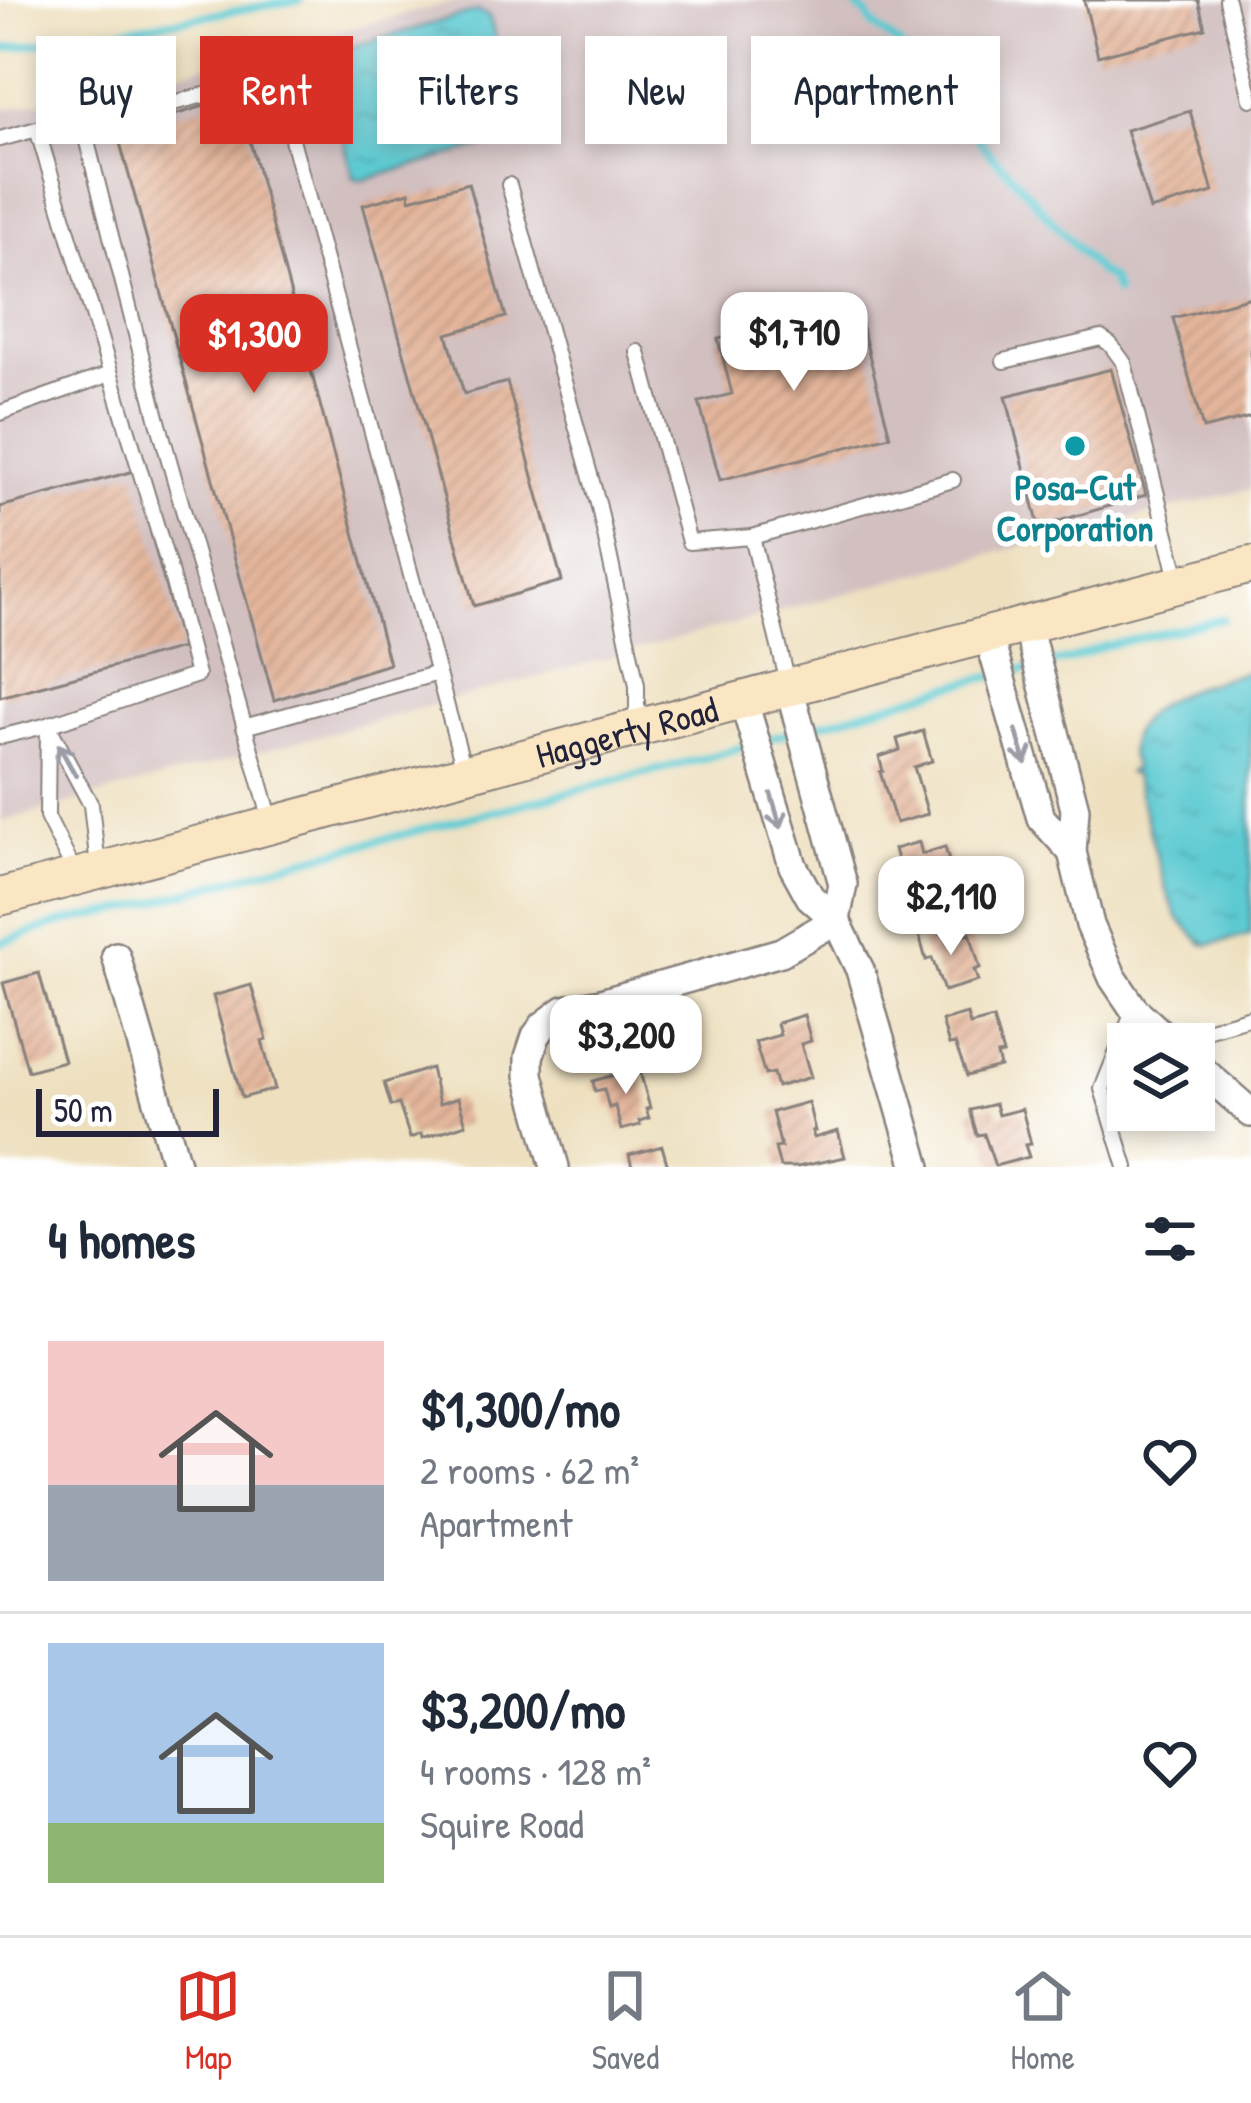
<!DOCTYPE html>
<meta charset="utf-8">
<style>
:root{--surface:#fff;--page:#f6f6f7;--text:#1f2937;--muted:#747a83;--line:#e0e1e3;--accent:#d93025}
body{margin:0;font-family:"Patrick Hand",sans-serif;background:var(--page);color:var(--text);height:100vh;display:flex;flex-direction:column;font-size:45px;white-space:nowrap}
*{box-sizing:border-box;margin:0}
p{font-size:39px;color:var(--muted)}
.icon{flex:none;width:66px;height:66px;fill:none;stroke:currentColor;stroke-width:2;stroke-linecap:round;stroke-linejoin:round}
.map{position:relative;height:1167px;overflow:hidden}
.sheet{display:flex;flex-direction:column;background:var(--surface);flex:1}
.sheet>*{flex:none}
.banner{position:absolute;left:36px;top:36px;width:1179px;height:108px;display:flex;gap:24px}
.buttons{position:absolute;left:1107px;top:1023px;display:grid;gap:24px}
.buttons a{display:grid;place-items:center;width:108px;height:108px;border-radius:0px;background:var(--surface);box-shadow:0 6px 18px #0003;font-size:60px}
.scale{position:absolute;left:36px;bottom:30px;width:183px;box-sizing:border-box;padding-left:12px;border:6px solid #22223b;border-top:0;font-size:33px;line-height:42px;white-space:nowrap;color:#22223b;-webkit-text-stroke:9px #fff;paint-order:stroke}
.price{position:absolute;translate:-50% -102px;padding:0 27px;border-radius:24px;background:#fff;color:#222;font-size:39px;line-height:78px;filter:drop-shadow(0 3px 6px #0008)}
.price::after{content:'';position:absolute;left:50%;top:72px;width:36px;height:27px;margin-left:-18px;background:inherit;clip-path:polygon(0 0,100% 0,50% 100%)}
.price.active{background:var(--accent);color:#fff}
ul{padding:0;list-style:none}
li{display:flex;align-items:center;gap:36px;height:300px;padding:0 48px}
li+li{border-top:3px solid var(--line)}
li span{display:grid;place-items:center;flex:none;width:336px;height:240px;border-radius:0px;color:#555}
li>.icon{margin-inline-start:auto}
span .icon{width:144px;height:144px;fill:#fffc;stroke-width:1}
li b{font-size:51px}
h2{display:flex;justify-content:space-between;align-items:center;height:144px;padding:0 48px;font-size:51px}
.chip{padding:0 42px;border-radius:0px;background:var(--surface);box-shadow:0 6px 18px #0003;font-size:42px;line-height:108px}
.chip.active{background:var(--accent);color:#fff}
.menu{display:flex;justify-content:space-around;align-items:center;height:168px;border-top:3px solid var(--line);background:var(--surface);font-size:33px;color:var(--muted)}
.menu a{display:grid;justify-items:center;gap:6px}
.menu .active{color:var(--accent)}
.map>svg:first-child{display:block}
.industrial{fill:#d2bfc0}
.water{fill:url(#water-ripples);stroke:#407686;stroke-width:3}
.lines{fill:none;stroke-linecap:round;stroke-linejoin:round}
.stream{stroke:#5dcad2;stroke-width:8}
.building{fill:url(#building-hatch)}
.lane-casing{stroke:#88817d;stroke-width:18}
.street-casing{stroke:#88817d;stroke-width:32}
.secondary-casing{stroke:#88817d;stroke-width:40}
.lane{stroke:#fff;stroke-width:14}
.street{stroke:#fff;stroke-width:27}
.secondary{stroke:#fbe6c4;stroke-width:36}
.oneway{stroke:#9c9ca7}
.culture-dot{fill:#0f9aa8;stroke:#fff;stroke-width:4.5}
.labels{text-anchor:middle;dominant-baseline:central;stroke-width:10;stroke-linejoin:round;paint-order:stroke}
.culture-label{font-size:36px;font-weight:bold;fill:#0d838f;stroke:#fff}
.street-label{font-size:36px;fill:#22223b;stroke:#fff}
</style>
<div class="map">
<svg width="1251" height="1167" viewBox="0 0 1251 1167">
<defs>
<pattern id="water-ripples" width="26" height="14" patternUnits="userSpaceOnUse" patternTransform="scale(3)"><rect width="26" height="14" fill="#5dcad2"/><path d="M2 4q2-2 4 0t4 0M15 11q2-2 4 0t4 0" fill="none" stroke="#51adb5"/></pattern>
<pattern id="building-hatch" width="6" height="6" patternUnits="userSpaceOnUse" patternTransform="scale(3)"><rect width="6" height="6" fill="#e4b69b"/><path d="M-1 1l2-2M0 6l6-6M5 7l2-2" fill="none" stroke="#c39c86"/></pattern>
</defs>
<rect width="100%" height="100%" fill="#fff"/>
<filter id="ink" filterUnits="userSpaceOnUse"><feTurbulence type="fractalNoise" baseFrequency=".00833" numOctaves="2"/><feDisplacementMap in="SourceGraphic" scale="24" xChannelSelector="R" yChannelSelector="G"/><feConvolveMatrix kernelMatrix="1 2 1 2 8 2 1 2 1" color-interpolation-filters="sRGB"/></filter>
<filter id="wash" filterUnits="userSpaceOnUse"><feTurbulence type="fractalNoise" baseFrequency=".004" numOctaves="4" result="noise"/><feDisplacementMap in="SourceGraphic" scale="48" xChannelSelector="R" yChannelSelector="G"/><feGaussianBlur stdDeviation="2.7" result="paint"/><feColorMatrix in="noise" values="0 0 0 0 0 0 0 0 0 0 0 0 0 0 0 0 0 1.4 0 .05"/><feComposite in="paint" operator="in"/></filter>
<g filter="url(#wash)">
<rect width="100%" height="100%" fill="#eee0bf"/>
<path class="industrial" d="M462 0H1251V489L1029 544 0 822V110L136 83Z"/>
<g class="water">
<path d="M477 11 489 16 522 129 518 137 363 180 354 178 321 60 333 52Z"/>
<path d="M1251 671V935L1207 945 1204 941 1203 944 1178 918 1166 890 1134 775 1128 773 1134 768C1132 761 1130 755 1130 749 1131 699 1212 681 1251 671Z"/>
</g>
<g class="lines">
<g class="stream">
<path d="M849 0 868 16 873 25 899 45 913 65 966 122 989 153 1007 170 1098 272 1111 279 1116 293"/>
<path d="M0 49C100 35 200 16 300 0"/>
<path d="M1044 664 1069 660 1105 646 1223 619"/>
<path d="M807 728 959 684 1030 668"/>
<path d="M0 943 59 923 132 908 286 864 708 757 792 732"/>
</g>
</g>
<g id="blocks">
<g class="building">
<path d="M1084 0H1198L1205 28 1098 56Z"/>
<path d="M238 96 389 664 274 700 117 132Z"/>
<path d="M1190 111 1213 192 1150 210 1126 130Z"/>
<path d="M468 183 506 317 447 334 464 394 507 382 562 581 474 606 363 205 409 192 410 199Z"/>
<path d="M1251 297V417L1203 429 1173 318Z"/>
<path d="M856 304 890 436 720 480 699 402 732 394 718 339Z"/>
<path d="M1111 369 1146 495 1039 527 1006 396Z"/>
<path d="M134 471 182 648 0 697V507Z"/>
<path d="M923 731 932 761 914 767 928 814 896 823 880 772 883 771 879 757 900 750 897 739Z"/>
<path d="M919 842 922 854 945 847 955 882 949 884 952 895 919 905 907 872 901 874 894 849Z"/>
<path d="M944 928 947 940 970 933 980 968 974 970 978 981 944 991 932 958 926 960 919 935Z"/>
<path d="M39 973 64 1061 28 1071 3 983Z"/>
<path d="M251 985 267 1040 262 1041 275 1089 242 1098 213 996Z"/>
<path d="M967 1014 970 1025 993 1019 1003 1054 997 1055 1000 1067 967 1076 955 1044 949 1045 942 1021Z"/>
<path d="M804 1015 811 1041 801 1044 811 1077 777 1087 773 1073 765 1075 755 1042 780 1035 777 1023Z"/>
<path d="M431 1068 439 1104 458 1098 466 1124 422 1138 421 1134 410 1138 399 1104 391 1106 384 1083Z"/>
<path d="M639 1068 650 1108 646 1109 649 1118 639 1121 640 1125 621 1130 615 1106 609 1108 604 1089 595 1091 593 1081Z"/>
<path d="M808 1102 815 1131H812L814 1138 838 1131 845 1157 797 1167H780L775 1148 781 1147 772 1112Z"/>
<path d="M995 1104 998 1115 1022 1109 1031 1144 1025 1145 1029 1157 995 1166 984 1134 977 1135 970 1110Z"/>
<path d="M662 1146 668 1167H632L629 1155Z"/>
</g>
</g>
</g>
<g filter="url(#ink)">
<use href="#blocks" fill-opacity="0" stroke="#88817d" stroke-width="3"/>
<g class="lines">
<defs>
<g id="lane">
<path d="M1227 0 1251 99"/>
<path d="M0 139 37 129 169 567 197 675 48 725 0 737"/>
<path d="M509 185 599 507 637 685V709L633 723"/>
<path d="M638 352 689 542 752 537"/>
<path d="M1004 361 1101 338 1110 344 1124 363 1179 583"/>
<path d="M0 413 110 374"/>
<path d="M789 687 752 537 953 480"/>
<path d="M244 727 438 673"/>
<path d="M272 824 158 421 83 126 275 77 465 773"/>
<path d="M75 873 47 817 48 725 91 805 98 866"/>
<path d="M1168 1041 1251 1017"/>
<path d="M1126 1167 1102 1089 1134 1009"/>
</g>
<g id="street">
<path d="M1027 625 1075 809 1072 852 1090 925 1113 978 1134 1009 1172 1044"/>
<path d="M988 634 1041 818 1072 852"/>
<path d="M789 687 843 884 836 920"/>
<path d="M743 699 793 866 810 897 836 920 860 970 917 1167"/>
<path d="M116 956 177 1167"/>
<path d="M1194 1063 1251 1113"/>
<path d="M555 1167 529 1075V1057L536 1036 544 1025 564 1010 601 1003 781 952 836 920"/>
</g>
<g id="secondary">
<path id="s1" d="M0 897 1251 565"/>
</g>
</defs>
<use href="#lane" class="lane-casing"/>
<use href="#street" class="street-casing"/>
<use href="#secondary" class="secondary-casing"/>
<use href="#lane" class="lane"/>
<use href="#street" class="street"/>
<use href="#secondary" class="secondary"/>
</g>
<defs><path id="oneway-shaft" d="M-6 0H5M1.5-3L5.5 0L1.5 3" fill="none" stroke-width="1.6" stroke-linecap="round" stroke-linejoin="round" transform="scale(3)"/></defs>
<g class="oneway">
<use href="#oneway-shaft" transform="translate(1021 747) rotate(74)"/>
<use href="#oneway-shaft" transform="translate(67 760) rotate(-119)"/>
<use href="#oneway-shaft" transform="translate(776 811) rotate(74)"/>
</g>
</g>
<circle class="culture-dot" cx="1075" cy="446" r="12"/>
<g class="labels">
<g class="culture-label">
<text x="1075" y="486">Posa-Cut<tspan x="1075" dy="41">Corporation</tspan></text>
</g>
<g class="street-label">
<text stroke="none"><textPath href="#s1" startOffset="648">Haggerty Road</textPath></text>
</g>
</g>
</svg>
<div class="buttons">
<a><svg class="icon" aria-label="layers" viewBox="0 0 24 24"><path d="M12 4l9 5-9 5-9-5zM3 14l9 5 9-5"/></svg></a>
</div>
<div class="scale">50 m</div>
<b class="price" style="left:794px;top:394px">$1,710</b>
<b class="price active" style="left:254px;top:396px">$1,300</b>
<b class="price" style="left:951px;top:958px">$2,110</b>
<b class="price" style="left:626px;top:1097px">$3,200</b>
<div class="banner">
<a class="chip">Buy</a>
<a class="chip active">Rent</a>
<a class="chip">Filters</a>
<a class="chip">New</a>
<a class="chip">Apartment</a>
</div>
</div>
<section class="sheet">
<h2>4 homes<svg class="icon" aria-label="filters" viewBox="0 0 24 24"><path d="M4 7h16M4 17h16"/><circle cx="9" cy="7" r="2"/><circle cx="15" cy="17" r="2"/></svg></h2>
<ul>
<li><span style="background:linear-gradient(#f6c9c9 60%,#9aa5b1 0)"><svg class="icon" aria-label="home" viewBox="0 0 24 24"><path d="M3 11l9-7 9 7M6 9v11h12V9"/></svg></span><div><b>$1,300/mo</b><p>2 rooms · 62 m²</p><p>Apartment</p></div><svg class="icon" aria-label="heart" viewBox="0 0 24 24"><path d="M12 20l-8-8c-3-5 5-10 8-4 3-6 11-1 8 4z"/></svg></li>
<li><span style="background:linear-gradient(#a9c7e8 75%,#8fb573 0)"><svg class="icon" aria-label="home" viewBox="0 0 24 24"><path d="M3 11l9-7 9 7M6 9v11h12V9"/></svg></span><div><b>$3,200/mo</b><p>4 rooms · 128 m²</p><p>Squire Road</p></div><svg class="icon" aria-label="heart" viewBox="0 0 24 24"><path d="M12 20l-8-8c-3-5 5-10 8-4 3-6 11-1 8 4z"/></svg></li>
</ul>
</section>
<nav class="menu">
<a class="active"><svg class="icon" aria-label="map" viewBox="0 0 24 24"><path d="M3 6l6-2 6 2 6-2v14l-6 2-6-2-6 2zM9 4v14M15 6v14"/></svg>Map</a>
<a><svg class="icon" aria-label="saved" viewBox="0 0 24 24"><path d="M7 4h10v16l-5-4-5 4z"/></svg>Saved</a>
<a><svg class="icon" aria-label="home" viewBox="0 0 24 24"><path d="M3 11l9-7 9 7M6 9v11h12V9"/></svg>Home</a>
</nav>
